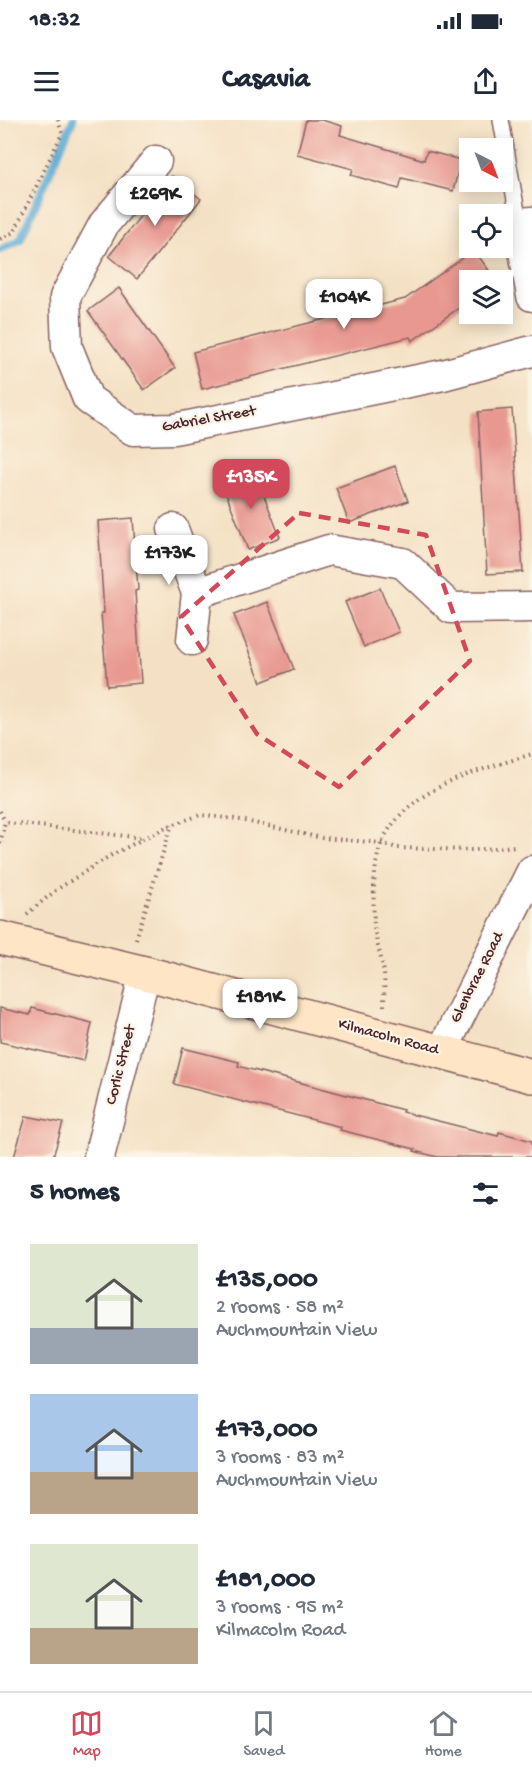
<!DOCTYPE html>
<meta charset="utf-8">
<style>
:root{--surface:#fff;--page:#f6f6f7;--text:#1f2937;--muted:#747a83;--line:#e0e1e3;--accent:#d1495b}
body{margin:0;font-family:"Gochi Hand",sans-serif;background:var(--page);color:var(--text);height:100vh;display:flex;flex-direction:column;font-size:22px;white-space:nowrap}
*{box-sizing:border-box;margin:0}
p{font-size:20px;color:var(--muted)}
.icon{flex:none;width:33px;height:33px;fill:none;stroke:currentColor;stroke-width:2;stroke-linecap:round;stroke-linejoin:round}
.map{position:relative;height:1037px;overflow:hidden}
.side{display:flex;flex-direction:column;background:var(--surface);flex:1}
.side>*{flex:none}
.needle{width:39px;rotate:138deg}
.controls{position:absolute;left:459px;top:18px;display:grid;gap:12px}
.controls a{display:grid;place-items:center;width:54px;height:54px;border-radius:0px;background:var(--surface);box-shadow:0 3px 15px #0003;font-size:30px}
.price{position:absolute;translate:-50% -51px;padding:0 14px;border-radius:12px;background:#fff;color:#222;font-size:20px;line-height:39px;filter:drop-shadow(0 2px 3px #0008)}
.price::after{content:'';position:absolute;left:50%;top:36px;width:18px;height:14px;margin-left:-9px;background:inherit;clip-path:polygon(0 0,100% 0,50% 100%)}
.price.selected{background:var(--accent);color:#fff}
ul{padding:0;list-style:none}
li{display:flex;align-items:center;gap:18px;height:150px;padding:0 30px}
li span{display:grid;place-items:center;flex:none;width:168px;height:120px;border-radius:0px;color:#555}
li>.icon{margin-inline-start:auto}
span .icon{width:72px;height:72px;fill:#fffc;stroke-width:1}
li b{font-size:26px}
h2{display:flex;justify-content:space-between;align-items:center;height:72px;padding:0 30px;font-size:26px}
.status{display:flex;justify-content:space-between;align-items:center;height:42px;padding:0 30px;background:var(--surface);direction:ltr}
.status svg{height:16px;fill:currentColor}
header{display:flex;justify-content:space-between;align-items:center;height:78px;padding:0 30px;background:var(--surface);font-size:27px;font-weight:800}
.dock{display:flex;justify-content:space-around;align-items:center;height:84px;border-top:2px solid var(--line);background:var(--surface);font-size:16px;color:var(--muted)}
.dock a{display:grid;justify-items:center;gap:3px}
.dock .selected{color:var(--accent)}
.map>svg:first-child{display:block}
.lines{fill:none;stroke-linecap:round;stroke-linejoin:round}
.stream{stroke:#5babd5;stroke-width:8}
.building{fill:#e89891}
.service-casing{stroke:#866361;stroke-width:18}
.minor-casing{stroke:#866361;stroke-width:33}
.secondary-casing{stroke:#866361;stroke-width:36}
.path{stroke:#866361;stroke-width:4;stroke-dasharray:1.5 4.5;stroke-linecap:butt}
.service{stroke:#fff;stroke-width:15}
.minor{stroke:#fff;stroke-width:30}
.secondary{stroke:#fde5c5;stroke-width:33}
.marked{fill:none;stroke:#d1495b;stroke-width:4.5;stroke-dasharray:12 8;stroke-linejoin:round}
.labels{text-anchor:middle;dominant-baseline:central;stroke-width:4.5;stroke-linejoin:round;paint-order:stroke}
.street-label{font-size:16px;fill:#4a1f2b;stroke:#fcf5e5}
</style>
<div class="status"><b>18:32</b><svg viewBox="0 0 49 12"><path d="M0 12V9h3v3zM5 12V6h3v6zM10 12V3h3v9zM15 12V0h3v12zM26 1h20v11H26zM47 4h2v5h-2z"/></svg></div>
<header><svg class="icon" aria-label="menu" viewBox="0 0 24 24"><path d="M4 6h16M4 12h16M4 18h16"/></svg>Casavia<svg class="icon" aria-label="share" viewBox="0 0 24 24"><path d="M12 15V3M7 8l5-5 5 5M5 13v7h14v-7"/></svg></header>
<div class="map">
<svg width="532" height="1037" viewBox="0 0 532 1037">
<rect width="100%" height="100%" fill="#fcf5e5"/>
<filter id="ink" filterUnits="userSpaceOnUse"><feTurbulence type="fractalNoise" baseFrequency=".0167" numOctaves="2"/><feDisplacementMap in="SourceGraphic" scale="12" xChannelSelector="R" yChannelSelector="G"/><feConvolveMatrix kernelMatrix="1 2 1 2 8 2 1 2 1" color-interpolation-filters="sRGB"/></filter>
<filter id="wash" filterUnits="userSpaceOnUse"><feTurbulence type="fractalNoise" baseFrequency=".008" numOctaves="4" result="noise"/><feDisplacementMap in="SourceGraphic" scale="24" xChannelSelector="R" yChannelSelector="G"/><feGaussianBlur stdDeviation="1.35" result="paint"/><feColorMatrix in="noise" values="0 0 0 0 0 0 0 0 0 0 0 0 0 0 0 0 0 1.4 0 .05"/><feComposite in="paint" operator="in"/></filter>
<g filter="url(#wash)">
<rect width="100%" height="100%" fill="#f4e1c5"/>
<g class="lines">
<path class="stream" d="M0 130 20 120 73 0"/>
</g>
<g id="blocks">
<g class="building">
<path d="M306 0H322L342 6 340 15 424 40 427 31 461 40 453 71 402 58 399 69 351 55 353 49 297 34Z"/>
<path d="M172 56 201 79 137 159 109 136Z"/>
<path d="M474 130 496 160H470V180L412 221 410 217 202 269 193 232 405 179Z"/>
<path d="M119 168 175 248 144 270 88 191Z"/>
<path d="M512 289 523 452 487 454 478 292Z"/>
<path d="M395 346 408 381 349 403 336 368Z"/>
<path d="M254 350 280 417 248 430 222 363Z"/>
<path d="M133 398 138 470 135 471 141 563 107 566 101 493H104L98 401Z"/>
<path d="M380 468 399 512 364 527 345 482Z"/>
<path d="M267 482 294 549 261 562 234 495Z"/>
<path d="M0 888 30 895 32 888 92 903 84 941 0 922Z"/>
<path d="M183 928 239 942 238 946 403 990 402 992 498 1016 499 1012 532 1021V1037H438L414 1031 415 1029 340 1010 341 1007 174 964Z"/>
<path d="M26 996 63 1003 53 1037H14Z"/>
</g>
</g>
</g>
<g filter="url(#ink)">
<use href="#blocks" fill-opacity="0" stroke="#866361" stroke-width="1.5"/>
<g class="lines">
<defs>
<path id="service" d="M501 0 519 103"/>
<g id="minor">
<path d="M156 41 104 104 65 177 67 227 88 279 133 310 174 309 443 255 532 231"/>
<path d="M532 102 519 103 532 176"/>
<path d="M173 409 197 473 192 520"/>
<path d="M197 473 329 430 403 443 451 488 532 487"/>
<path d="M441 933 532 751"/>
<path d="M99 1037 145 853"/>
</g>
<path id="secondary" d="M0 818 145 853 532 956"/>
</defs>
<use href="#service" class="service-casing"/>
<use href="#minor" class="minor-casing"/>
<use href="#secondary" class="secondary-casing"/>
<g class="path">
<path d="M0 119 14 112 62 14 58 0"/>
<path d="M0 691 5 702"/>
<path d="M0 723 5 702 143 718"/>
<path d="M27 794 56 770 108 737 166 707 200 695 236 699 322 718 382 723 397 728 474 730 516 726"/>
<path d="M136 819 172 704"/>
<path d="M384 886C384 875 385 864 384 853 382 837 375 821 374 804 373 782 373 742 382 722 408 666 479 651 532 634"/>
</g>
<use href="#service" class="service"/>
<use href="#minor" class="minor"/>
<use href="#secondary" class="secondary"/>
</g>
</g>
<path class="marked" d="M299 393 426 415 470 541 339 667 257 614 181 497Z"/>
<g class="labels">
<g class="street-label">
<text transform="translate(209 300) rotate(-10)">Gabriel Street</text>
<text transform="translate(478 858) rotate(-63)">Glenbrae Road</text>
<text transform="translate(388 918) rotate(15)">Kilmacolm Road</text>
<text transform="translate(122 945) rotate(-76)">Corlic Street</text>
</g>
</g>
</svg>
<div class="controls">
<a><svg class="needle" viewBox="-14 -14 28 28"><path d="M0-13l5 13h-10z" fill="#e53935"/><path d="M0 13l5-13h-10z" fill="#747a83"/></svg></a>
<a><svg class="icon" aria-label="locate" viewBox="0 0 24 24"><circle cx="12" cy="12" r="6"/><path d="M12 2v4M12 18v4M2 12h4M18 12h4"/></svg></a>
<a><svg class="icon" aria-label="layers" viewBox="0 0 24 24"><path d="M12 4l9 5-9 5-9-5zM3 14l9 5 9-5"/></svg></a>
</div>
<b class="price" style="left:155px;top:107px">£269K</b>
<b class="price" style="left:344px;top:210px">£104K</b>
<b class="price selected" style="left:251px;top:390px">£135K</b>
<b class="price" style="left:169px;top:466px">£173K</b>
<b class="price" style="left:260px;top:910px">£181K</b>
</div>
<section class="side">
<h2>5 homes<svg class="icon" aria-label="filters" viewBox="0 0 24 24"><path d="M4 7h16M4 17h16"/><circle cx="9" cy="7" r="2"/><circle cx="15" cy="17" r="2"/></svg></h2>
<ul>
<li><span style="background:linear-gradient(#dfe7d0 70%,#9aa5b1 0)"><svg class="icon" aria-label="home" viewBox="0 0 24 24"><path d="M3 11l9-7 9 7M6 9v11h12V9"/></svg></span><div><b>£135,000</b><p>2 rooms · 58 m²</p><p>Auchmountain View</p></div></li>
<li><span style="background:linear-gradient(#a9c7e8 65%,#b9a48a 0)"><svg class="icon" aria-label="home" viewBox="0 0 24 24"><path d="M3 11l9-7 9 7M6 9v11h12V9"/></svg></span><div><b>£173,000</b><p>3 rooms · 83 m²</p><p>Auchmountain View</p></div></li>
<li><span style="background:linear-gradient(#dfe7d0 70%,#b9a48a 0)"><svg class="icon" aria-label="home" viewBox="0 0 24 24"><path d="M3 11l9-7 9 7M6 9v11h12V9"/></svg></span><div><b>£181,000</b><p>3 rooms · 95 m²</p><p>Kilmacolm Road</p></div></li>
</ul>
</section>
<nav class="dock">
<a class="selected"><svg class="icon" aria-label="map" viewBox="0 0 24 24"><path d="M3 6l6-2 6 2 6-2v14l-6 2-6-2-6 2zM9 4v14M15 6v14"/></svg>Map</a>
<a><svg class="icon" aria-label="saved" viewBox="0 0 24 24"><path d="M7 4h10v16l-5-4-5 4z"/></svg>Saved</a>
<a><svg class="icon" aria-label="home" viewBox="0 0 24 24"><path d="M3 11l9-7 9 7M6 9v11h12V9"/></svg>Home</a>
</nav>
